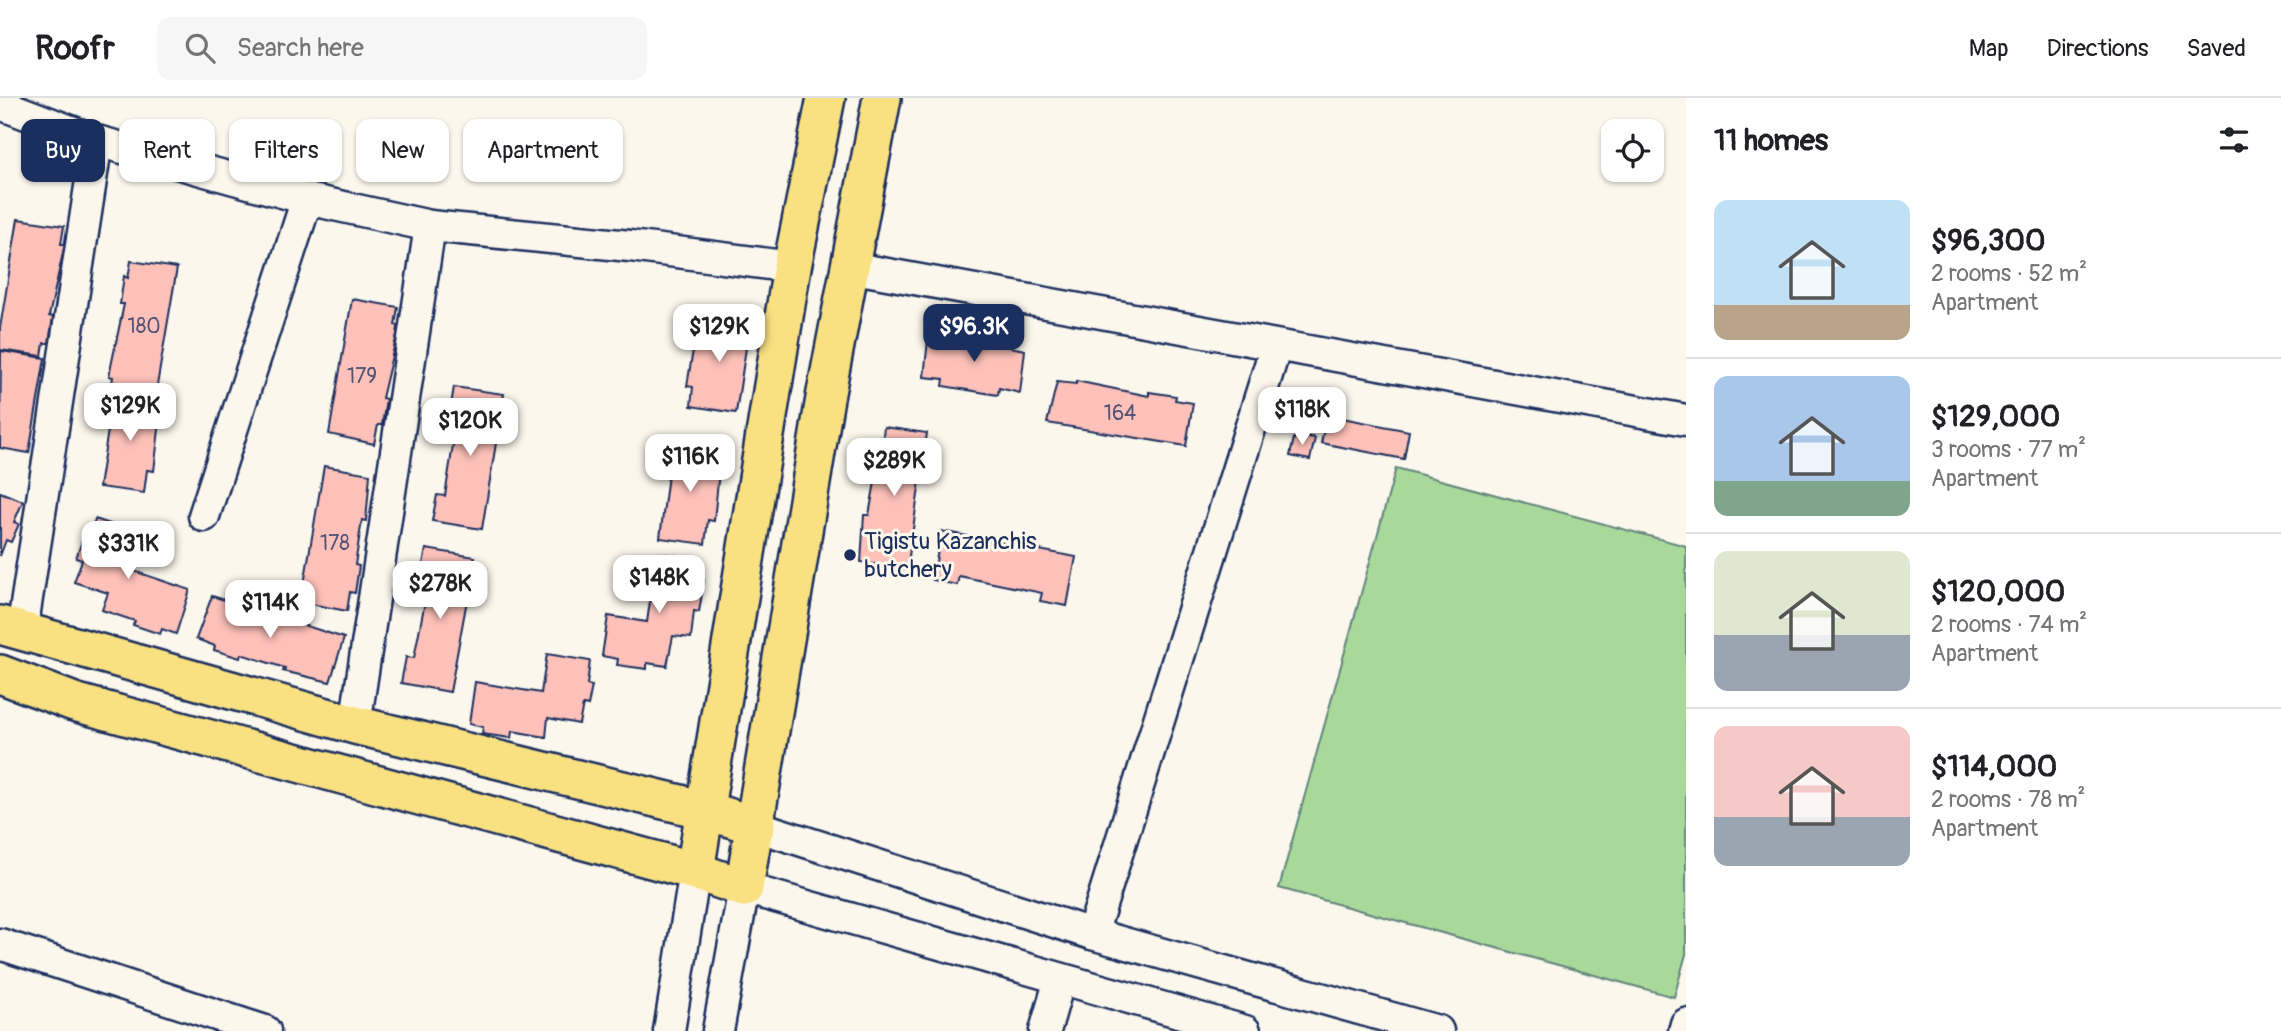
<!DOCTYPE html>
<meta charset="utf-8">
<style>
:root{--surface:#fff;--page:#f6f6f6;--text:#202124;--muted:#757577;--line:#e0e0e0;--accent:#1b2f5e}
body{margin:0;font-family:Pangolin,sans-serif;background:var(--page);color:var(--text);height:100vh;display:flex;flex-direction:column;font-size:26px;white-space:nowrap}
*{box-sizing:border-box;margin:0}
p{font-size:23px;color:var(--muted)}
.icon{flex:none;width:38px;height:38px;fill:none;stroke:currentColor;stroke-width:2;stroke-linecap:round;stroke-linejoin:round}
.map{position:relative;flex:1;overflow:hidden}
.panel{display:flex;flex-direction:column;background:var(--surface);width:595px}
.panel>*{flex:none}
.hud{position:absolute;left:21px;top:21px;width:665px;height:63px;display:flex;gap:14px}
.controls{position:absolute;left:1601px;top:21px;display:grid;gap:14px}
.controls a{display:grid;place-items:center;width:63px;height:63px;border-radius:14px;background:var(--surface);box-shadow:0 2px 5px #0004;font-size:35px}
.price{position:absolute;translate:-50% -60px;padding:0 16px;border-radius:14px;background:#fff;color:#222;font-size:23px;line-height:46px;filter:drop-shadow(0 2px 4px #0008)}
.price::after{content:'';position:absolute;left:50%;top:42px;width:21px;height:16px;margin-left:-10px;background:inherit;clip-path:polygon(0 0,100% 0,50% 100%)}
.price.on{background:var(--accent);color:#fff}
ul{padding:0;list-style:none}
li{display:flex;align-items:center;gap:21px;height:175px;padding:0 28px}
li+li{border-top:2px solid var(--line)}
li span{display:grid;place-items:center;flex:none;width:196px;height:140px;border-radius:14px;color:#555}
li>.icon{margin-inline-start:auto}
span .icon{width:84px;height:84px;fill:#fffc;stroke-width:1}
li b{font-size:30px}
h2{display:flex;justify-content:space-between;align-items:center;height:84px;padding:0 28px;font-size:30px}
.tag{padding:0 24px;border-radius:14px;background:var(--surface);box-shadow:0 2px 5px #0004;font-size:24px;line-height:63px}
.tag.on{background:var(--accent);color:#fff}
header{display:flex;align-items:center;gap:42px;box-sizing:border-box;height:98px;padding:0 35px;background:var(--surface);border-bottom:2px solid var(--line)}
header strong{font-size:33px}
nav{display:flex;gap:38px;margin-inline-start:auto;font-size:24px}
.search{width:490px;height:63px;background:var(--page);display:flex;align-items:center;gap:18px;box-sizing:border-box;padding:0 24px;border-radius:14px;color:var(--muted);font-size:26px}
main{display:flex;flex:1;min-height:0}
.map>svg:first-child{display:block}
.green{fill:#a9d99a;stroke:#62847c;stroke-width:2}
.building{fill:#fdc1b9;stroke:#1b2f5e;stroke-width:2}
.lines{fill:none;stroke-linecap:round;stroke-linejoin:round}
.minor-casing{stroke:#1b2f5e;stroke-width:35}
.major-casing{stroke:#1b2f5e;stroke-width:42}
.minor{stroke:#fbf7ec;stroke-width:30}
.major{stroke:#f9e181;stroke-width:37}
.poi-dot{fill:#1b2f5e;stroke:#fbf7ec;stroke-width:2.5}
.labels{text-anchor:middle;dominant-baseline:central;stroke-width:6;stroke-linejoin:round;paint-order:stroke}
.number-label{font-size:21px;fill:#545475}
.poi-label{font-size:24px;fill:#1b2f5e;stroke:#fbf7ec;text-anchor:start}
</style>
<header>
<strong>Roofr</strong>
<div class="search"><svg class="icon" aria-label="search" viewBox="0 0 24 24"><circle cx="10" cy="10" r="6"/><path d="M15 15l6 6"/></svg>Search here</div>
<nav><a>Map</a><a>Directions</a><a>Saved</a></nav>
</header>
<main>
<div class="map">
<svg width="1686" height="933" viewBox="0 0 1686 933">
<rect width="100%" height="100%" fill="#fbf7ec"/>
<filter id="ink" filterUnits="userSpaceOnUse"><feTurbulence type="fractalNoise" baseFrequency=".0143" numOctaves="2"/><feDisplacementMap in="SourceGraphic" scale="14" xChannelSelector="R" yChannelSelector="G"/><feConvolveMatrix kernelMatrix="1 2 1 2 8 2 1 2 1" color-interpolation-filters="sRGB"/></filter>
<g filter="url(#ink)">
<path class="green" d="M1396 370 1686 448V856L1674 899 1279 790Z"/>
<g class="building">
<path d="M18 121 64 128 61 146H65L49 218 53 219 49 245H44L42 258 0 252V230Z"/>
<path d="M131 163 177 170 155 299 111 292 113 279 109 278 124 206H120L124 178 128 180Z"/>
<path d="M352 201 398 209 395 227 399 228 382 300 386 301 382 327H378L374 346 329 336Z"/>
<path d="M705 216 750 224 736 315 691 308 693 289 687 288 695 240 703 241Z"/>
<path d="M929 233 1025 252 1020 295 999 290 998 297 943 288 944 281 924 279Z"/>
<path d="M1 253 45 260 29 355 0 350Z"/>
<path d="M1076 283 1149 298V294L1176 298 1175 302 1193 305 1186 348 1047 325 1057 284 1076 286Z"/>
<path d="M454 289 504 296 482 431 432 423 437 397 445 398 458 315 450 313Z"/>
<path d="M114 294 158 300 154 323H160L154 373 147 372 144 395 99 389Z"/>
<path d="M1327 317 1409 333 1404 361 1321 345Z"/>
<path d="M884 329 927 335 907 472 861 464 864 417H869L877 373 871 372 875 346H882Z"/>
<path d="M1295 336 1315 340 1310 362 1290 358Z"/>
<path d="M672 345 717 351 714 373H719L714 423 708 422 705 446 660 440Z"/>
<path d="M324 368 370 376 366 423 362 422 355 467 359 468 355 495 350 494 347 513 301 504Z"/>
<path d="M0 394 23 403 14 424 19 426 11 444 6 442 0 458Z"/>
<path d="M95 421 137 435 125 470 190 492 176 536 162 531 160 536 133 527 135 523 102 512 108 495 74 484 82 462 76 460 84 437 89 439Z"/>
<path d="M941 433 1076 459 1067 508 1040 503 1042 495 959 478 957 487 933 482Z"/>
<path d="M426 451 475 459 450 594 401 585 406 559 414 560 430 478 421 475Z"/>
<path d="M657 455 702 461 699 482H704L699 514 694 513 691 540 673 538 667 568 647 565V571L617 567 618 561 602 558 608 518 647 524Z"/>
<path d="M212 498 344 540 330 584 283 573 285 570 241 556 240 560 214 552 215 548 196 541Z"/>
<path d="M547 556 590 563 587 587 592 588 588 608 583 607 579 626 548 620 546 639 512 633 511 640 482 636 483 629 469 626 475 584 541 595Z"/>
</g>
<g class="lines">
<defs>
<g id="minor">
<path d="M0 6 97 43 307 101 430 128 630 148 792 169"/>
<path d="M849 169 1686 322"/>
<path d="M204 418 307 101"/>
<path d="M22 533 97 43"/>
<path d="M355 627 430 128"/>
<path d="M756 728 1092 836 1438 933"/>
<path d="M1092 836 1276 248"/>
<path d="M0 846 265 933"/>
<path d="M669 933 695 773"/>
<path d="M718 933 744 790 1245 933"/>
<path d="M1045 933 1060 881"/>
<path d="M1684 933 1686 926"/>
</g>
<g id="major">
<path d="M0 527 355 627 705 712 756 728"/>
<path d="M0 576 74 604 695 773 744 790 825 300 882 0"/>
<path d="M695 773 792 169 826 0"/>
</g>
</defs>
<use href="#minor" class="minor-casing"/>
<use href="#major" class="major-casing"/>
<use href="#minor" class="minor"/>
<use href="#major" class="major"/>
</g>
</g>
<circle class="poi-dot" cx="850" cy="457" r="7"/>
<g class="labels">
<g class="number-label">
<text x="144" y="228">180</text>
<text x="362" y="278">179</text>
<text x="1120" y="315">164</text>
<text x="335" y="445">178</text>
</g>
<g class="poi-label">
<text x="864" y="443">Tigistu Kazanchis<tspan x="864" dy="28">butchery</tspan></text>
</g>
</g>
</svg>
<div class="controls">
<a><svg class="icon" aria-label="locate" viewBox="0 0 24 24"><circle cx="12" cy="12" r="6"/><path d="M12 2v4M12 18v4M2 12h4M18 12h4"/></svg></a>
</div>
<b class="price" style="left:719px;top:266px">$129K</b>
<b class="price on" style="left:974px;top:266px">$96.3K</b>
<b class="price" style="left:130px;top:345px">$129K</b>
<b class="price" style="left:1302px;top:349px">$118K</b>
<b class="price" style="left:470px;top:360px">$120K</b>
<b class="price" style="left:690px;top:396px">$116K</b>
<b class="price" style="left:894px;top:400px">$289K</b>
<b class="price" style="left:128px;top:483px">$331K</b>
<b class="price" style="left:659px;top:517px">$148K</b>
<b class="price" style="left:440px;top:523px">$278K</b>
<b class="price" style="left:270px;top:542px">$114K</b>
<div class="hud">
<a class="tag on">Buy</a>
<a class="tag">Rent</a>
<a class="tag">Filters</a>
<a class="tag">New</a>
<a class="tag">Apartment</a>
</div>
</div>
<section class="panel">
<h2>11 homes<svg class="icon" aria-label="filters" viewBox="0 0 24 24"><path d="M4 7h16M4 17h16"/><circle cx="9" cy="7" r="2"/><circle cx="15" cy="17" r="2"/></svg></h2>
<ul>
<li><span style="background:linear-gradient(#bfe0f5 75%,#b9a48a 0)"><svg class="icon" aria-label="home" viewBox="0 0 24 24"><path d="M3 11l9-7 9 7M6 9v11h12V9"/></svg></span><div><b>$96,300</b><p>2 rooms · 52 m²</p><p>Apartment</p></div></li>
<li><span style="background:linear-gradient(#a9c7e8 75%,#7fa58c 0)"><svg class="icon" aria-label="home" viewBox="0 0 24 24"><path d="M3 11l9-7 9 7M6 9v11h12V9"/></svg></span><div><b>$129,000</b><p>3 rooms · 77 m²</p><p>Apartment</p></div></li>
<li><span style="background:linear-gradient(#dfe7d0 60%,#9aa5b1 0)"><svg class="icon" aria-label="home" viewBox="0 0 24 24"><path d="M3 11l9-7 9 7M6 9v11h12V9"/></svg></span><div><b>$120,000</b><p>2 rooms · 74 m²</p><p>Apartment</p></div></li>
<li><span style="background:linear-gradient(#f6c9c9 65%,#9aa5b1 0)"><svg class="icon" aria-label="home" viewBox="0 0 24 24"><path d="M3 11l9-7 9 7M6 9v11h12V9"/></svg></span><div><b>$114,000</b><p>2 rooms · 78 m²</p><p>Apartment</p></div></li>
</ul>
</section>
</main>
